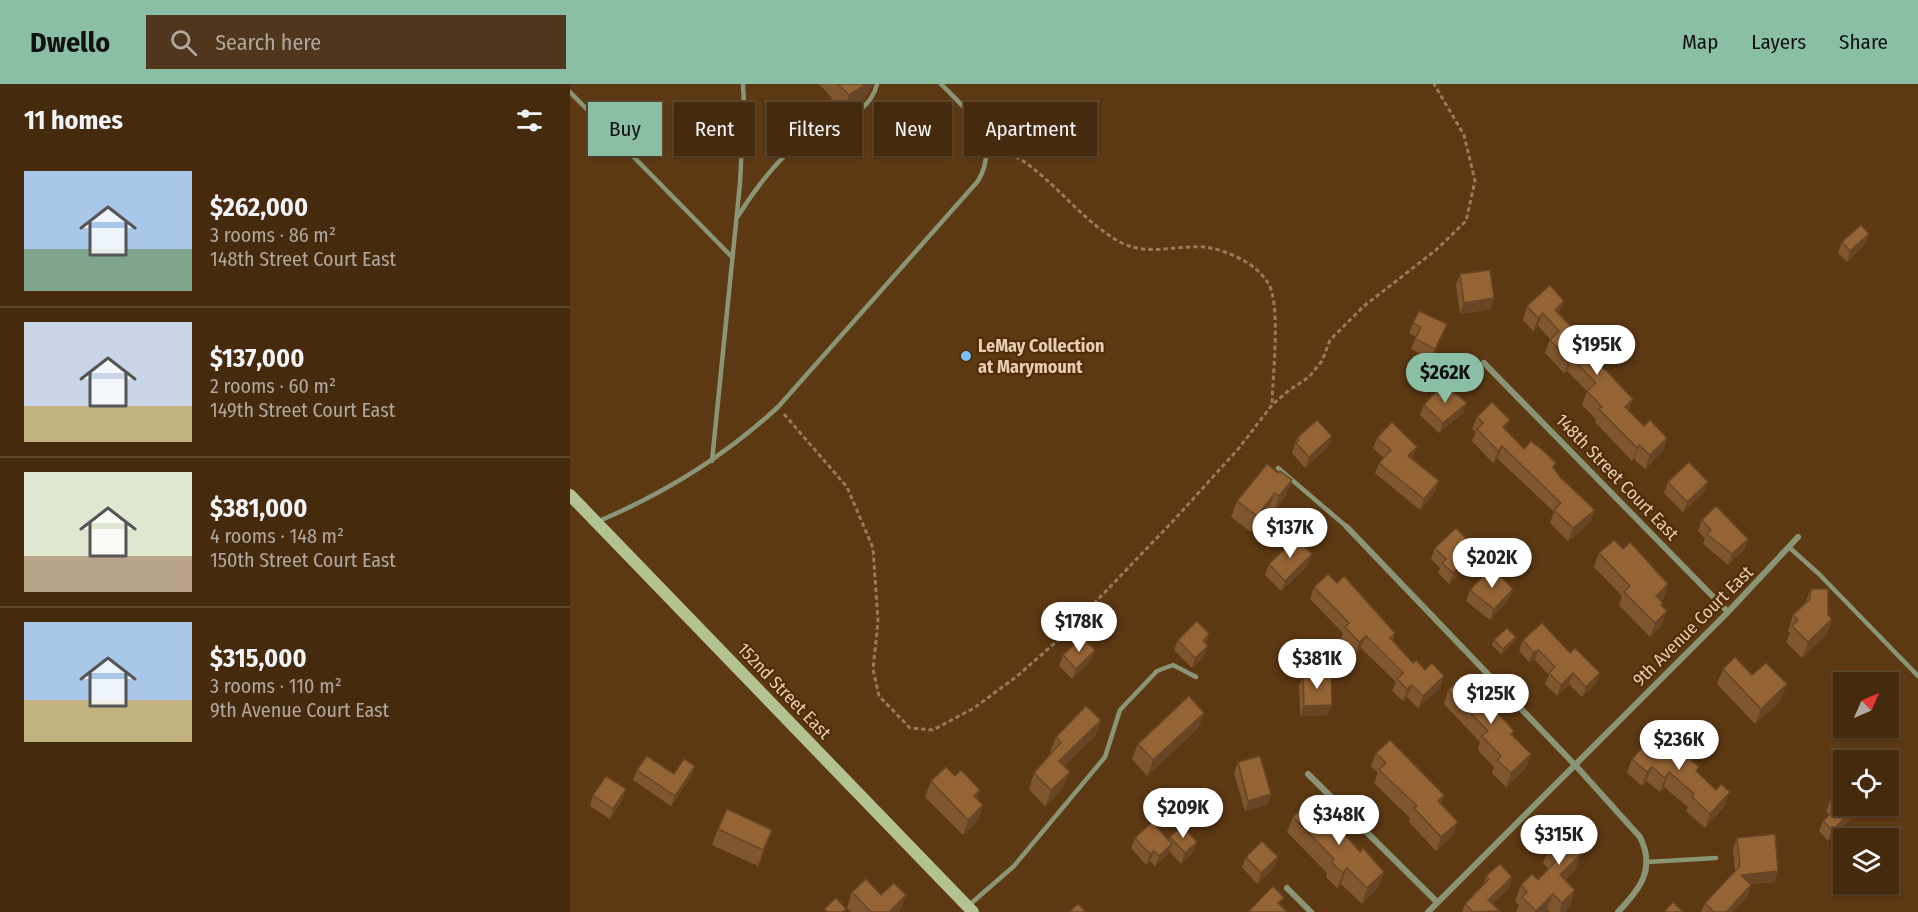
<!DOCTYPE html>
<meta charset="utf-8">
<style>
:root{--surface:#452a0e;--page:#4f361c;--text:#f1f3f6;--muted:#b0a79e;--line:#5d462e;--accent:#8abfa5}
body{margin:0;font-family:"Fira Sans Condensed",sans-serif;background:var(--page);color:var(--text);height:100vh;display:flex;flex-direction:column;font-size:22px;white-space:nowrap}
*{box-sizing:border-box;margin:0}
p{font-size:20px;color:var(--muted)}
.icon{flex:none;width:33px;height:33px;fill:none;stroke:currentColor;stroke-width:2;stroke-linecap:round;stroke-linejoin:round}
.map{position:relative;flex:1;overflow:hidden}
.details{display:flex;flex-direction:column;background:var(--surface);width:570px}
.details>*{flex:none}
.top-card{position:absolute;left:18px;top:18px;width:570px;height:54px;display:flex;gap:12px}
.needle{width:39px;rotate:45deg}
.tools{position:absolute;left:1263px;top:588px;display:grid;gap:12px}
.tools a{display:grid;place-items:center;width:66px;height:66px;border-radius:0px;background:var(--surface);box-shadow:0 2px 4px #0004,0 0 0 2px var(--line);font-size:30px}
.price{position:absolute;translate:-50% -51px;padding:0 14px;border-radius:21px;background:#fff;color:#222;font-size:20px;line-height:39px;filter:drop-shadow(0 2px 3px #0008)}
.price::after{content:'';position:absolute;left:50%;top:36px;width:18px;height:14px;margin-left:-9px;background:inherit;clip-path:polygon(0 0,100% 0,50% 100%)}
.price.on{background:var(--accent);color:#111}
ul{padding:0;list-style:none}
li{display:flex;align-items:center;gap:18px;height:150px;padding:0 24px}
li+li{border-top:2px solid var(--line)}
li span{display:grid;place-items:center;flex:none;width:168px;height:120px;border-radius:0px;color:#555}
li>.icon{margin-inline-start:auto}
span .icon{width:72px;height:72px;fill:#fffc;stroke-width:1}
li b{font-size:26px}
h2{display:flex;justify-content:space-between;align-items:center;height:72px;padding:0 24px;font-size:26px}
.chip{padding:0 21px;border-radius:0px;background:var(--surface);box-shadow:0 2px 4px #0004,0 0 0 2px var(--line);font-size:21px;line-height:54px}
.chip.on{background:var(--accent);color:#111}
header{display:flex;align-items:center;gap:36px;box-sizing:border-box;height:84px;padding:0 30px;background:var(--accent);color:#111}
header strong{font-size:28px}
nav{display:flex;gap:33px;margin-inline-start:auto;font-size:21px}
.search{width:420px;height:54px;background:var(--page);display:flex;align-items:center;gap:15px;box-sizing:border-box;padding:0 21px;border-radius:0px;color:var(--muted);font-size:22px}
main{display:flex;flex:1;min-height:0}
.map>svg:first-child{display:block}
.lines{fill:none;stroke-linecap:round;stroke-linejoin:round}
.path{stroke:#9a7a5b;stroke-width:3;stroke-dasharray:4.5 3;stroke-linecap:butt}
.service{stroke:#8a9575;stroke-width:4.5}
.minor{stroke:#8a9575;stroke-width:6}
.secondary{stroke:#b2c391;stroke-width:12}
.wall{fill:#80562e}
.shaded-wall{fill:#684625}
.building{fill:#956435;stroke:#684625;stroke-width:1.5}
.poi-dot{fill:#77bff7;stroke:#502d06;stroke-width:2}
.labels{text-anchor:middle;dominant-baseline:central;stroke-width:4.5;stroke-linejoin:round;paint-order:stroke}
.poi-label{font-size:18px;font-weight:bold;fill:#e8cdb5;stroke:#502d06;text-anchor:start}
.street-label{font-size:18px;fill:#e8cdb5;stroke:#502d06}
</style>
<header>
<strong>Dwello</strong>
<div class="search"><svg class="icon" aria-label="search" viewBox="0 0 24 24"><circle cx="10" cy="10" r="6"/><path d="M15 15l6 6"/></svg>Search here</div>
<nav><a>Map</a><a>Layers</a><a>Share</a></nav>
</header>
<main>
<section class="details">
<h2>11 homes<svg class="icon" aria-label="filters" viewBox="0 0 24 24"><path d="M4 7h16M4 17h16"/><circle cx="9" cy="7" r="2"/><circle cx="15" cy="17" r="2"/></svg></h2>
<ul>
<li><span style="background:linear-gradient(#a9c7e8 65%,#7fa58c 0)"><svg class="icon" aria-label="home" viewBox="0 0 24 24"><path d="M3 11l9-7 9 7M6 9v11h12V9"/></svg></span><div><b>$262,000</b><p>3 rooms · 86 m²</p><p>148th Street Court East</p></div></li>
<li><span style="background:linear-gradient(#c9d6e8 70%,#c2b280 0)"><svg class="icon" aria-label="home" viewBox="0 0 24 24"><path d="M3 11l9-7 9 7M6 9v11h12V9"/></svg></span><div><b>$137,000</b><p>2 rooms · 60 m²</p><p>149th Street Court East</p></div></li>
<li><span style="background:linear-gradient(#dfe7d0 70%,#b9a48a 0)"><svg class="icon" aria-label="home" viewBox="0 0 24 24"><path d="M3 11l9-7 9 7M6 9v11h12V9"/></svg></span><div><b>$381,000</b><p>4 rooms · 148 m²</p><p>150th Street Court East</p></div></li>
<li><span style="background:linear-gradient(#a9c7e8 65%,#c2b280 0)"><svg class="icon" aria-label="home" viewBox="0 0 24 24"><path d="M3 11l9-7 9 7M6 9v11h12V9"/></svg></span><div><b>$315,000</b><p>3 rooms · 110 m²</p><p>9th Avenue Court East</p></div></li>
</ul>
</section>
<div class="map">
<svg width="1348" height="828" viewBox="0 0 1348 828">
<rect width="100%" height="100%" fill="#5c3813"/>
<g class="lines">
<g class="path">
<path d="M425 63C477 81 504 134 552 159 578 172 607 161 634 163 659 166 696 183 702 209 709 237 703 290 702 319"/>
<path d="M214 330 277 403 303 464 308 538 303 585 309 612 340 644 363 646 404 624 446 593 494 551 604 436 669 364 702 321 718 307 739 293 752 277 760 256 794 222 866 166 896 137 905 97 894 51 864 0"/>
</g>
<g class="service">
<path d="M0 8 162 173"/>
<path d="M168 132C185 105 205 78 231 57 256 39 299 35 307 0"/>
<path d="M142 377 170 99 174 20 173 0"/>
<path d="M708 384 777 443"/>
<path d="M29 437C95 409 155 372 208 323L408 97C432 56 399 28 371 0"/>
<path d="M1220 464 1249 490 1348 592"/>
<path d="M1077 778 1146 774"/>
<path d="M398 822 444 782 535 673 550 626 587 587 603 581 626 593"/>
</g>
<g class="minor">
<path d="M914 279 1158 528"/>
<path d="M777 443 1006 682 1070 753C1086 785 1070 805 1048 828"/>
<path d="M738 690 867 818"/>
<path d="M717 804 741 828"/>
<path d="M858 828 1158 528 1228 453"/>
</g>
<path class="secondary" d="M0 411 403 828"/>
</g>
<g class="wall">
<path d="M249 0H302L298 10 292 18 272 32 260 20 262 14Z"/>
<path d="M1272 158 1295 160 1277 178 1268 169Z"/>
<path d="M890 190 921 225 890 230 886 201Z"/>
<path d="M957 222 989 230 1029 271 1027 277 1059 327 1074 342 1097 354 1093 367 1075 385 1064 375 1062 377 1025 338 1026 335 1012 321 1017 307 997 287 994 289 975 269 980 255 968 242 963 247 953 236Z"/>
<path d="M843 239 877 240 873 251 861 275 841 265 846 253 839 249Z"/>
<path d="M897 319 893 329 869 349 850 331 854 321Z"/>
<path d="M907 333 936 347 954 365 984 385 1021 438 998 457 980 439 984 428 928 375 923 379 902 357 906 348 902 345Z"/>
<path d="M727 354 758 363 735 384 722 369Z"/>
<path d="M807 354 843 373 842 375 869 397 865 408 850 426 805 389 809 379 814 374 803 364Z"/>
<path d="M708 389 722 396 716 411 704 428 699 424 681 448 661 433 667 417Z"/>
<path d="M1098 398H1138L1134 408 1113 428 1094 409Z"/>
<path d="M1132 436 1178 455 1174 466 1158 481 1133 460 1135 454 1128 447Z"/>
<path d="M865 464H905L901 474 898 477 895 484 879 500 868 489 870 484 861 475Z"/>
<path d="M1053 465 1098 500 1094 514 1091 516 1092 522V541L1080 553 1049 521 1052 512 1024 483 1029 469Z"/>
<path d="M699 480 738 481 711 507 695 491Z"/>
<path d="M917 494 943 505 939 515 920 536 896 517 900 506Z"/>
<path d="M767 499 825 549 822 557 843 579 855 586 874 592 870 604 848 624 837 613 833 617 822 607 826 598 791 564 785 570 771 555 773 549 740 515 744 503Z"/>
<path d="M1241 505 1258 531 1262 535 1256 551 1232 574 1216 558 1220 549 1218 547 1223 531 1235 520Z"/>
<path d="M639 550 636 560 634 572 622 584 604 566 608 556Z"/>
<path d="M946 553 944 558 931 570 922 561 924 556Z"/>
<path d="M953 556 1000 569 1030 589 1026 599 1012 613 999 600 987 612 975 600 979 591 965 576 959 578 949 567Z"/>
<path d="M493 571 521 577 502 595 489 582Z"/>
<path d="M1153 585 1182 591 1211 616 1185 640 1147 600Z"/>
<path d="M733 591 758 631 730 632 729 602Z"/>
<path d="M878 606 944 647 942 651 961 670 956 684 936 703 922 689 924 683 908 666 910 658 874 620Z"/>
<path d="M634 629 628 644 577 692 562 675 568 660Z"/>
<path d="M531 636 525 652 494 682V703L475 722 459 705 464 689 481 669 480 668 486 653Z"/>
<path d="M806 669 874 711 871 720 883 751 866 767 839 738 840 734 804 699 808 689 801 682Z"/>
<path d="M1062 675 1127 688 1155 722 1135 744 1116 727 1118 723 1094 703 1090 708 1076 697 1072 702 1057 689Z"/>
<path d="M668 678 701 710 697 721 675 727 664 689Z"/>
<path d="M125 682 121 692 101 722 63 696 67 686 104 690Z"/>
<path d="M361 697 407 715 408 737 393 751 355 713Z"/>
<path d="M56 705 52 716 40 735 20 722 23 711Z"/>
<path d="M1260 717 1274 722H1294L1258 757 1249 747 1253 737 1260 731 1256 727Z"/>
<path d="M723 733 790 768 814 788 808 803 792 820 771 800 767 804 756 793 757 789 717 748Z"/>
<path d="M148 745 202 746 188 782 142 761Z"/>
<path d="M1027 746 1021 762 1009 774 1005 786 995 796 1000 822 994 828H980L977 825 974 828H946L949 821 945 817 951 801 968 796 979 785 973 779 979 764Z"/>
<path d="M600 753 623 768 611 780 599 767 598 770 585 782 580 777 576 781 561 764 565 754 599 756Z"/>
<path d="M1167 754 1205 798 1180 800 1178 812 1162 828H1131L1135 819 1165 787 1163 765Z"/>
<path d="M676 773H708L704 784 687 800 672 783Z"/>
<path d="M916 792 939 804 922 820 930 828H892L895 820 913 802Z"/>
<path d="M282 808 311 811H336L329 828H281L277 824Z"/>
</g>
<g class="shaded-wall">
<path d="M296 0H302L298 10 292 18 272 32 279 11Z"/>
<path d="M1299 150 1295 160 1277 178 1280 167Z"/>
<path d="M924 214 921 225 890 230 894 219Z"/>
<path d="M994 217 989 230 985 226Z"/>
<path d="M973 229 968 242 963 247 968 234Z"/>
<path d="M877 240 873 251 861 275 865 265Z"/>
<path d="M1002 274 997 287 994 289 999 276Z"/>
<path d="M1063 315 1058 329 1055 323Z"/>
<path d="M897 319 893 329 869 349 873 339Z"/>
<path d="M940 336 935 349 933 343Z"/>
<path d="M762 352 758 363 735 384 739 373Z"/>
<path d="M1097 354 1093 367 1075 385 1080 371Z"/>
<path d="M1069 361 1064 375 1062 377 1067 364Z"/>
<path d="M932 362 928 375 923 379 928 367Z"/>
<path d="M847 363 843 373 835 382 838 372Z"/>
<path d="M722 396 716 411 704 428 709 412Z"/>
<path d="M869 397 865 408 850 426 854 415Z"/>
<path d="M1138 398 1134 408 1113 428 1117 418Z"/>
<path d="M705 409 699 424 681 448 687 432Z"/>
<path d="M1025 426 1021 438 998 457 1003 444Z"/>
<path d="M1178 455 1174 466 1158 481 1162 470Z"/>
<path d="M905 464 901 474 898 477 895 484 879 500 883 489 897 471Z"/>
<path d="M742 470 738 481 711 507 715 497Z"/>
<path d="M1098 500 1094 514 1082 525 1086 512Z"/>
<path d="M943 505 939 515 920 536 924 525Z"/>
<path d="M1097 527 1092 541 1080 553 1085 539Z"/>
<path d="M1262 535 1256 551 1232 574 1238 558Z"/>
<path d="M639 550 635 561 633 557Z"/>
<path d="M796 552 791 564 785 570 789 558Z"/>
<path d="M946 553 944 558 931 570 933 565Z"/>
<path d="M638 562 634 572 622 584 625 574Z"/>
<path d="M525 566 521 577 502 595 506 585Z"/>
<path d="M969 566 965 576 959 578 963 568Z"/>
<path d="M1003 589 999 600 987 612 991 601Z"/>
<path d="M1030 589 1026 599 1012 613 1016 603Z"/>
<path d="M874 592 870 604 848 624 853 612Z"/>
<path d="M1217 600 1211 616 1185 640 1191 625Z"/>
<path d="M842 601 837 613 833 617 837 605Z"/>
<path d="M762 621 758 631 730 632 734 622Z"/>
<path d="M634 629 628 644 577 692 583 676Z"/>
<path d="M531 636 525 652 483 692 489 677Z"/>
<path d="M961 670 956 684 936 703 941 689Z"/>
<path d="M125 682 121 692 101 722 105 712Z"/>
<path d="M1082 683 1076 697 1072 702 1077 688Z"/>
<path d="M1325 685 1322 695 1318 698V691Z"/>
<path d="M500 688 494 703 475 722 481 706Z"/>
<path d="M1099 688 1094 703 1090 708 1095 694Z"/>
<path d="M56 705 52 716 40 735 43 725Z"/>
<path d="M410 706 405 722 404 712Z"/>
<path d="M1160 708 1155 722 1135 744 1140 730Z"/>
<path d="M701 710 697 721 675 727 678 717Z"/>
<path d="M874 711 869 725 868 717Z"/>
<path d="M413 721 408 737 393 751 398 736Z"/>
<path d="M1287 722H1294L1258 757 1262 746Z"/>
<path d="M888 738 883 751 866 767 871 753Z"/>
<path d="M202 746 197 761 188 782 193 766Z"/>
<path d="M1027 746 1021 762 1009 774 1005 786 984 806 990 791 1006 767Z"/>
<path d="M627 758 623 768 611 780 615 769Z"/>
<path d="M602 760 598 770 585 782 589 772Z"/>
<path d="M584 767 580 777 576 781 580 770Z"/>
<path d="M708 773 704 784 687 800 691 789Z"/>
<path d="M777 784 771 800 767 804 773 789Z"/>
<path d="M1208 787 1205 798 1167 801 1171 791Z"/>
<path d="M814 788 808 803 792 820 797 804Z"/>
<path d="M942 793 939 804 914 826 918 816Z"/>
<path d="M1181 801 1178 812 1162 828H1156Z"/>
<path d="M1005 806 1000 822 994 828H989L992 819Z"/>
<path d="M983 810 977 825 974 828H966Z"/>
<path d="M336 811 329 828H319Z"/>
</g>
<g class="building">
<path d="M268 0H296L279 11Z"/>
<path d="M1291 141 1299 150 1280 167 1272 158Z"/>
<path d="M920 186 924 214 894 219 890 190Z"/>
<path d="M980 201 994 217 985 226 1029 271 1025 275 1063 315 1055 323 1074 342 1080 336 1097 354 1080 371 1069 361 1067 364 1029 325 1032 323 1017 307 1026 299 1002 274 999 276 980 256 989 247 973 229 968 234 957 222Z"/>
<path d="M849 227 877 240 865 265 845 255 851 243 843 239Z"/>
<path d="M873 300 897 319 873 339 854 321Z"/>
<path d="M922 318 940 336 933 343 954 365 961 357 976 369 986 379 983 383 990 393 1025 426 1003 444 984 426 991 419 932 362 928 367 907 345 913 339 907 333Z"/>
<path d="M747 336 762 352 739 373 726 359 729 356 727 354Z"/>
<path d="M822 338 847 363 838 372 869 397 854 415 809 379 821 366 807 354Z"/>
<path d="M1119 378 1138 398 1117 418 1098 398Z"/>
<path d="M697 380 708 389 710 387 722 396 709 412 705 409 687 432 667 417Z"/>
<path d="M1146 422 1178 455 1162 470 1137 450 1141 446 1132 436Z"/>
<path d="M886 444 905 464 897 471 899 474 883 489 872 479 876 475 865 464Z"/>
<path d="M726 454 742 470 715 497 699 480Z"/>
<path d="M1044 456 1053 465 1060 458 1098 500 1086 512 1093 519 1091 521 1097 527 1085 539 1054 508 1060 502 1029 469Z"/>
<path d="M924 486 943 505 924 525 900 506 914 491 917 494Z"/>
<path d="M758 490 767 499 774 492 825 549 820 554 843 579 846 576 855 586 862 579 874 592 853 612 842 601 837 605 827 595 833 589 796 552 789 558 775 543 779 539 744 503Z"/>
<path d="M1241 505H1258V531L1262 535 1238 558 1222 542 1228 536 1223 531 1240 515Z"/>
<path d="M627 537 639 550 633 557 638 562 625 574 608 556Z"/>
<path d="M972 539 1000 569 1005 564 1030 589 1016 603 1003 589 991 601 979 589 985 583 969 566 963 568 953 556Z"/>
<path d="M937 544 946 553 933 565 924 556Z"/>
<path d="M512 553 525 566 506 585 493 571Z"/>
<path d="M1165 573 1182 591 1196 579 1217 600 1191 625 1153 585Z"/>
<path d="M733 591H761L762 621 734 622Z"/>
<path d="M893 592 944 647 941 650 961 670 941 689 927 676 931 672 912 652 918 647 878 606Z"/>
<path d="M619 612 634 629 583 676 568 660Z"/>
<path d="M516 622 531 636 489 677 500 688 481 706 464 689 491 658 486 653Z"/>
<path d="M1087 647 1129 683 1126 687 1146 706 1151 700 1160 708 1140 730 1122 713 1124 710 1099 688 1095 694 1082 683 1077 688 1062 675Z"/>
<path d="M820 656 874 711 868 717 888 738 871 753 844 724 847 722 809 686 816 679 806 669Z"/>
<path d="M1306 665 1317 676H1294Z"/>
<path d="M77 672 104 690 114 675 125 682 105 712 67 686Z"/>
<path d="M690 672 701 710 678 717 668 678Z"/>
<path d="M1318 678 1325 685 1318 691Z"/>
<path d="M376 683 385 692 391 686 410 706 404 712 413 721 398 736 361 697Z"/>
<path d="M36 692 56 705 43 725 23 711Z"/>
<path d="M1274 703V722H1287L1262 746 1253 737 1267 724 1260 717Z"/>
<path d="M739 717 758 737 760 734 790 768 793 764 814 788 797 804 777 784 773 789 761 778 764 775 723 733Z"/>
<path d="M157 725 202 746 193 766 148 745Z"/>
<path d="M1012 731 1027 746 1006 767 1010 771 990 791 1005 806 992 819 983 810 966 827 952 813 957 808 951 801 962 790 968 796 989 774 979 764Z"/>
<path d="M582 738 602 760 589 772 584 767 580 770 565 754Z"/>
<path d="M612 742 627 758 615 769 600 753Z"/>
<path d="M1205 750 1208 787 1171 791 1181 801 1156 828H1144L1135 819 1170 782 1167 754Z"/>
<path d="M692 757 708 773 691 789 676 773Z"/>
<path d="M930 780 942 793 918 816 930 827 903 828 895 820 919 795 916 792Z"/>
<path d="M296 795 311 811 324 799 336 811 319 828H301L282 808Z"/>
<path d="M703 802 714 814 708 819 717 828H680L679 827Z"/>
<path d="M266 814 276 825 273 828H258L254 825Z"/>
<path d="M1103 818 1113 828H1094Z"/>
<path d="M508 820 516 828H499Z"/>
</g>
<circle class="poi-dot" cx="396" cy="272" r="6"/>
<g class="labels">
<g class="poi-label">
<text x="408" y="262">LeMay Collection<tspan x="408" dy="21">at Marymount</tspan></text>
</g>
<g class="street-label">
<text transform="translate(1047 393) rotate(46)">148th Street Court East</text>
<text transform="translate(1123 542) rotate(-45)">9th Avenue Court East</text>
<text transform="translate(214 607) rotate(46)">152nd Street East</text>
</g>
</g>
</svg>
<div class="tools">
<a><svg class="needle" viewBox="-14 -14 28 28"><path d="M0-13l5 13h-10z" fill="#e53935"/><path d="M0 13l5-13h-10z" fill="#b0a79e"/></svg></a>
<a><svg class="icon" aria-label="locate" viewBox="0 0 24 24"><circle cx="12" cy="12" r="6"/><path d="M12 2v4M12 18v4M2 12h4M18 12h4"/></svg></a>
<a><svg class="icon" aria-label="layers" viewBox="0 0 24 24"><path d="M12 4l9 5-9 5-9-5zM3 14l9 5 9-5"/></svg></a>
</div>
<b class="price" style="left:1027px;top:292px">$195K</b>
<b class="price on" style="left:875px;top:320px">$262K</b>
<b class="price" style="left:720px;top:475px">$137K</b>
<b class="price" style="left:922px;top:505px">$202K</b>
<b class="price" style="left:509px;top:569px">$178K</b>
<b class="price" style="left:747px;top:606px">$381K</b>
<b class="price" style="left:921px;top:641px">$125K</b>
<b class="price" style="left:1109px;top:687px">$236K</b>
<b class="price" style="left:613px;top:755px">$209K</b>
<b class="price" style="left:769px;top:762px">$348K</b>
<b class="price" style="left:989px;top:782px">$315K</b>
<div class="top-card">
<a class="chip on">Buy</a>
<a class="chip">Rent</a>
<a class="chip">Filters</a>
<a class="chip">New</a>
<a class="chip">Apartment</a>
</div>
</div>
</main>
